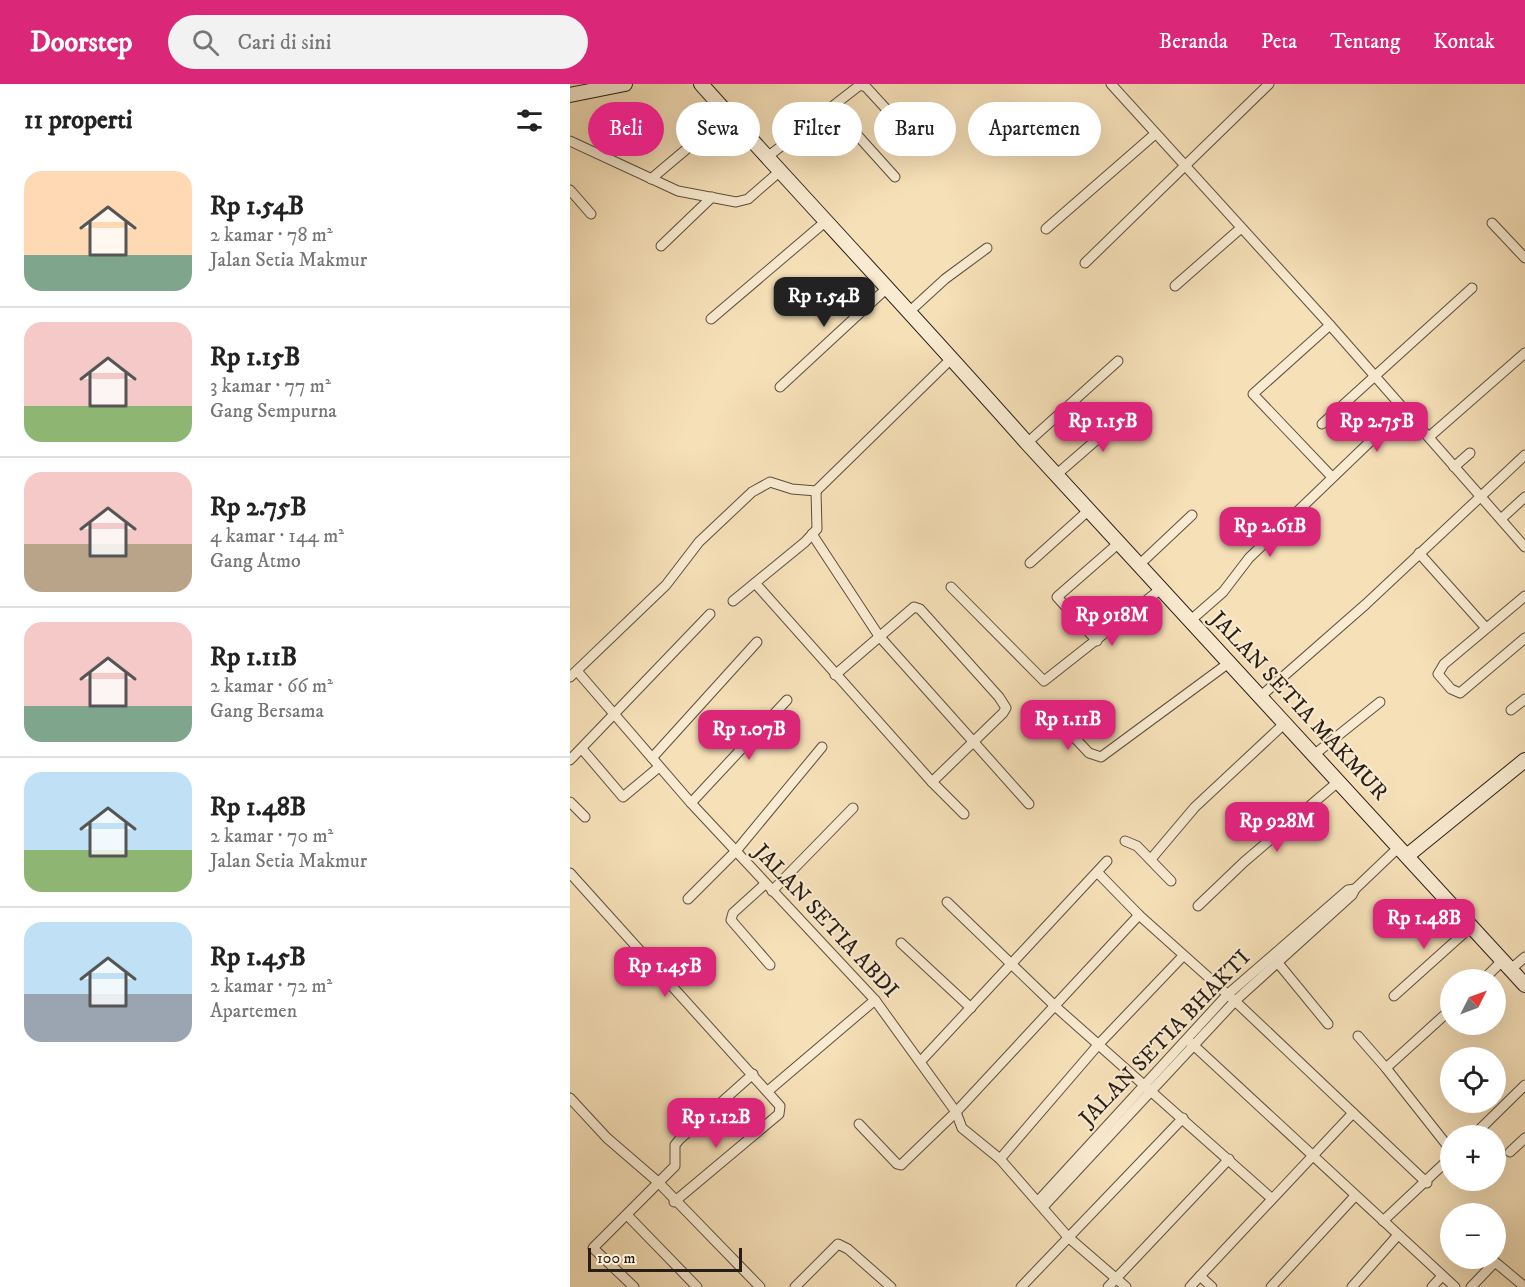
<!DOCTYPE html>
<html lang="id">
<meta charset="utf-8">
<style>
:root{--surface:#fff;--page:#f2f2f2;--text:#222;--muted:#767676;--line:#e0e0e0;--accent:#db2777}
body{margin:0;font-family:"IM FELL DW Pica",serif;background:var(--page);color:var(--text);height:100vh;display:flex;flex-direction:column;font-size:22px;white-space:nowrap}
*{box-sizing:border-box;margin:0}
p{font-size:20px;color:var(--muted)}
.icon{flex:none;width:33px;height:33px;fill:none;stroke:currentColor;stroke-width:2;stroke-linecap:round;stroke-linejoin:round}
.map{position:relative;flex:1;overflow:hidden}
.details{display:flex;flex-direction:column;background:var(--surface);width:570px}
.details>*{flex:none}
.top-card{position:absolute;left:18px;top:18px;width:570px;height:54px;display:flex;gap:12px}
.needle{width:39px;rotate:48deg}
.tools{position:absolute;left:870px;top:885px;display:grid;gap:12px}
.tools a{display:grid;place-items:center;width:66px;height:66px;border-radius:50%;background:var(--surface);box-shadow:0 6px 24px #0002;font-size:30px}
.scale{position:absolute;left:18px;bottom:15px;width:154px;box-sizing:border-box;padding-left:6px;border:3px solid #281d17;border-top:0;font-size:16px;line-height:21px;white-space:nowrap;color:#281d17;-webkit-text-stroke:4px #f9ebd1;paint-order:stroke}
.price{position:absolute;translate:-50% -51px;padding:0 14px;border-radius:12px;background:var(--accent);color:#fff;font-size:20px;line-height:39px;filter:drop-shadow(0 2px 3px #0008)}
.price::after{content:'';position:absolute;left:50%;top:36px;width:18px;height:14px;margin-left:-9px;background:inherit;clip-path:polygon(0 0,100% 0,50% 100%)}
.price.selected{background:#222;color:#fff}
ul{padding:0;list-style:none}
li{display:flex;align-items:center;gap:18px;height:150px;padding:0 24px}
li+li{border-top:2px solid var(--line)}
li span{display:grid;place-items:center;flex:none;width:168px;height:120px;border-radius:18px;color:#555}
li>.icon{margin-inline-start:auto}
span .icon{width:72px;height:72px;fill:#fffc;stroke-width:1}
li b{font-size:26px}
h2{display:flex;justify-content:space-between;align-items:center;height:72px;padding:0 24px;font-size:26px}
.tag{padding:0 21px;border-radius:27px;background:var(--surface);box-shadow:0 6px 24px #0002;font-size:21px;line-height:54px}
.tag.selected{background:var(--accent);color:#fff}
header{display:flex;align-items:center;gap:36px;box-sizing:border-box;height:84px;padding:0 30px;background:var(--accent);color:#fff}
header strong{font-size:28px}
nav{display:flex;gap:33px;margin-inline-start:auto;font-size:21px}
.search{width:420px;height:54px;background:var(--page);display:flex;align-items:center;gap:15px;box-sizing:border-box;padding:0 21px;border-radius:33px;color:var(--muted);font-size:22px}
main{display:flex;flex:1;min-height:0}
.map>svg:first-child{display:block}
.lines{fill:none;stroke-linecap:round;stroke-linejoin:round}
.street-casing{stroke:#5c4e3f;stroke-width:11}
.secondary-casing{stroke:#281d17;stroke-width:16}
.street{stroke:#f9ebd1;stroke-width:9}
.secondary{stroke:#f9ebd1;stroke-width:14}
.labels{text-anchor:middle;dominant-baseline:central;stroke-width:4.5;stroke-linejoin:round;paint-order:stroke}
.street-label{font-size:22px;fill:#281d17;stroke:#f9ebd1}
</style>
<header>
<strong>Doorstep</strong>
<div class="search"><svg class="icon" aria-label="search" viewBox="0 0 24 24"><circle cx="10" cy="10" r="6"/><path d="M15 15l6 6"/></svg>Cari di sini</div>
<nav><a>Beranda</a><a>Peta</a><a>Tentang</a><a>Kontak</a></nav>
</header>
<main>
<section class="details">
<h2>11 properti<svg class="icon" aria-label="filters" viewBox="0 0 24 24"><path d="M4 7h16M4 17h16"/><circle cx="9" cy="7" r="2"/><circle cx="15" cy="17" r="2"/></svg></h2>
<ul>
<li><span style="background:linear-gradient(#ffd9b3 70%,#7fa58c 0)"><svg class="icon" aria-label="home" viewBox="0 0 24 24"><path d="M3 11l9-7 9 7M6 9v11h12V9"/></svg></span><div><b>Rp 1.54B</b><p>2 kamar · 78 m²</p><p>Jalan Setia Makmur</p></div></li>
<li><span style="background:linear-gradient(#f6c9c9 70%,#8fb573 0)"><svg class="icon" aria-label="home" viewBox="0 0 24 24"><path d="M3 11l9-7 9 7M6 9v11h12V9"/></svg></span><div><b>Rp 1.15B</b><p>3 kamar · 77 m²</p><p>Gang Sempurna</p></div></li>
<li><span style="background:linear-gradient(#f6c9c9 60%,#b9a48a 0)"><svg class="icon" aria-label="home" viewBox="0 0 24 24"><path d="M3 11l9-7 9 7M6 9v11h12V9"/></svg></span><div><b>Rp 2.75B</b><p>4 kamar · 144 m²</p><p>Gang Atmo</p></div></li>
<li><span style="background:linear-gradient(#f6c9c9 70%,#7fa58c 0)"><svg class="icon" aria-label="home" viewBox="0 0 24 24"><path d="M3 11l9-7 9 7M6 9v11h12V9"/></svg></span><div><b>Rp 1.11B</b><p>2 kamar · 66 m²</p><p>Gang Bersama</p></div></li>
<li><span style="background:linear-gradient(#bfe0f5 65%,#8fb573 0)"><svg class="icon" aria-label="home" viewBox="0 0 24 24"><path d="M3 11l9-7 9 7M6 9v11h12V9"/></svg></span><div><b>Rp 1.48B</b><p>2 kamar · 70 m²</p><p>Jalan Setia Makmur</p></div></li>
<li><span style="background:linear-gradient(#bfe0f5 60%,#9aa5b1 0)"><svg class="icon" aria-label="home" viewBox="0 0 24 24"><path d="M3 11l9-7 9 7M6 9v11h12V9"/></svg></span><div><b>Rp 1.45B</b><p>2 kamar · 72 m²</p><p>Apartemen</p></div></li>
</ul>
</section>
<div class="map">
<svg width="955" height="1203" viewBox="0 0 955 1203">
<rect width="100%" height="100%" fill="#f6e0b8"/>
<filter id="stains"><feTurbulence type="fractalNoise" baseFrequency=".00333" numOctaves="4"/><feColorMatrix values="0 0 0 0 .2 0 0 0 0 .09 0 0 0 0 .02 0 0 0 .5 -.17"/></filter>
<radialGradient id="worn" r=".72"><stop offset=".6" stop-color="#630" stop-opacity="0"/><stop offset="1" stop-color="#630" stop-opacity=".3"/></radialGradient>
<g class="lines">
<defs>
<g id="street">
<path d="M541 0 760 241 955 463"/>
<path d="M262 23 325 93"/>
<path d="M0 57 108 107 166 118 178 115 209 88"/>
<path d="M196 74 290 1 296 3 342 53"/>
<path d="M81 95 158 30"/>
<path d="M0 106 21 130"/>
<path d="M922 139 955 174"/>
<path d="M476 145 585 50"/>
<path d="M91 162 142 113"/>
<path d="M515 179 699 0"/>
<path d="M605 202 671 144"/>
<path d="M339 228 375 195 417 164"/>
<path d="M141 235 255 138"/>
<path d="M760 241 683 310 762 393"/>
<path d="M210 303 317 204"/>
<path d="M752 340 902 204"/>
<path d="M859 353 955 269"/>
<path d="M457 359 548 277"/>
<path d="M884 383 900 369"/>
<path d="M486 391 562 325"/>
<path d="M246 407 247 445 235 458 185 499 362 698 394 730"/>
<path d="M931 435 955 413"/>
<path d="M242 450 309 552 459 720"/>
<path d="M849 469 916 544"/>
<path d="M460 479 519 426"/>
<path d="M570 480 622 431"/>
<path d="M381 503 474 597 592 504"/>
<path d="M955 512 874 580 868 590 881 605 890 609 955 554"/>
<path d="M163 517 185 499"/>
<path d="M621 536 653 508 679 474 834 325"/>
<path d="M527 557 487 513 550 458"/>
<path d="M7 587 121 719 305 916 386 1028 392 1044 430 1075 498 1153 556 1203"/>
<path d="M265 591 344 523 350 525 429 613 436 624 433 629 362 698"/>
<path d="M0 593 96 501 129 458 182 408 200 398 222 405 246 407 382 274"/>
<path d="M691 612 796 520 955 371"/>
<path d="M941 626 955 615"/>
<path d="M485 633 519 669 531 673 660 578"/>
<path d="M12 665 53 713 89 683"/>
<path d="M745 670 810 618"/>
<path d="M82 674 187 558"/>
<path d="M0 676 140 530"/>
<path d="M0 718 15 733"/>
<path d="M121 719 217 616"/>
<path d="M555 757 567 762 601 797"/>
<path d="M581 775 625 723 715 639"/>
<path d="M0 789 210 1022 209 1030 104 1118"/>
<path d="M528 789 569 831 665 917 857 1099"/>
<path d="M195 800 163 829 161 836 200 881"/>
<path d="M202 807 283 724"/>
<path d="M118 815 166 767 252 663"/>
<path d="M377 818 486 923 701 1114"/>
<path d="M628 822 674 778 769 697"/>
<path d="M331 859 401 924"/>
<path d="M708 879 758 940"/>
<path d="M941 885 955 873"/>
<path d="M913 896 933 876"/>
<path d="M824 912 902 842"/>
<path d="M788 952 816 984 880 926"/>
<path d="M619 957 885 1203"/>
<path d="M351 977 537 777"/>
<path d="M816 984 880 1065"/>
<path d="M198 1007 305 916"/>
<path d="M0 1014 37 1054 88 1098 190 1203"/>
<path d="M289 1040 327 1080 331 1081 386 1028 569 831"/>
<path d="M903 1052 955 1001"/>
<path d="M940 1068 955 1054"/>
<path d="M430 1075 528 961 613 872"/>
<path d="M469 1116 657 911 778 806 785 805"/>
<path d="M474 1122 665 917 782 811 785 805 830 762"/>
<path d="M57 1131 127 1203"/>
<path d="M813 1137 880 1074"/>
<path d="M630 1192 783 1029"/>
<path d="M64 1203 23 1164 105 1082V1061L109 1056 183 990"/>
<path d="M225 1203 268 1160 278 1165 321 1203"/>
<path d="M451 1203 613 1034"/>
<path d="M538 1203 659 1075"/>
<path d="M620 1203 630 1192 642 1203"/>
<path d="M701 1203 785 1112"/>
<path d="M782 1203 828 1151"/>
<path d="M862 1203 872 1192"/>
<path d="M901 1203 925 1178 955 1203"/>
</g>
<g id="secondary">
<path d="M131 0C239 120 350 238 457 359L955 901"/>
<path d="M0 11 55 0"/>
<path d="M838 771 955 676"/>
</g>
</defs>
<use href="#street" class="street-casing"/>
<use href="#secondary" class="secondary-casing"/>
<use href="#street" class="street"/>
<use href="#secondary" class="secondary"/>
</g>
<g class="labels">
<g class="street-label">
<text transform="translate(729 622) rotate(47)">JALAN SETIA MAKMUR</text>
<text transform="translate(256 837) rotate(47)">JALAN SETIA ABDI</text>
<text transform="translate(595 954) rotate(-46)">JALAN SETIA BHAKTI</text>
</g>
</g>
<rect width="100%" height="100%" filter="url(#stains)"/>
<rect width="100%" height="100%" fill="url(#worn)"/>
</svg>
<div class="tools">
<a><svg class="needle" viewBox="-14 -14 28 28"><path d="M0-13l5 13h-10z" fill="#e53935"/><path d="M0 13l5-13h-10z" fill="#767676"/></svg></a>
<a><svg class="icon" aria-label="locate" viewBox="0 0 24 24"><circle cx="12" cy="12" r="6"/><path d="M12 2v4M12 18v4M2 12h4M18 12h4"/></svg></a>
<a>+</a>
<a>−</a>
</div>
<div class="scale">100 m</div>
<b class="price selected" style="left:254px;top:244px">Rp 1.54B</b>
<b class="price" style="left:533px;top:369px">Rp 1.15B</b>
<b class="price" style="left:807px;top:369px">Rp 2.75B</b>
<b class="price" style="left:700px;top:474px">Rp 2.61B</b>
<b class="price" style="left:542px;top:563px">Rp 918M</b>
<b class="price" style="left:498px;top:667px">Rp 1.11B</b>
<b class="price" style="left:179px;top:677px">Rp 1.07B</b>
<b class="price" style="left:707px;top:769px">Rp 928M</b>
<b class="price" style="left:854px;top:866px">Rp 1.48B</b>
<b class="price" style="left:95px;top:914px">Rp 1.45B</b>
<b class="price" style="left:146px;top:1065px">Rp 1.12B</b>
<div class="top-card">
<a class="tag selected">Beli</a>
<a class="tag">Sewa</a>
<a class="tag">Filter</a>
<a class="tag">Baru</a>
<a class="tag">Apartemen</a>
</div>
</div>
</main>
